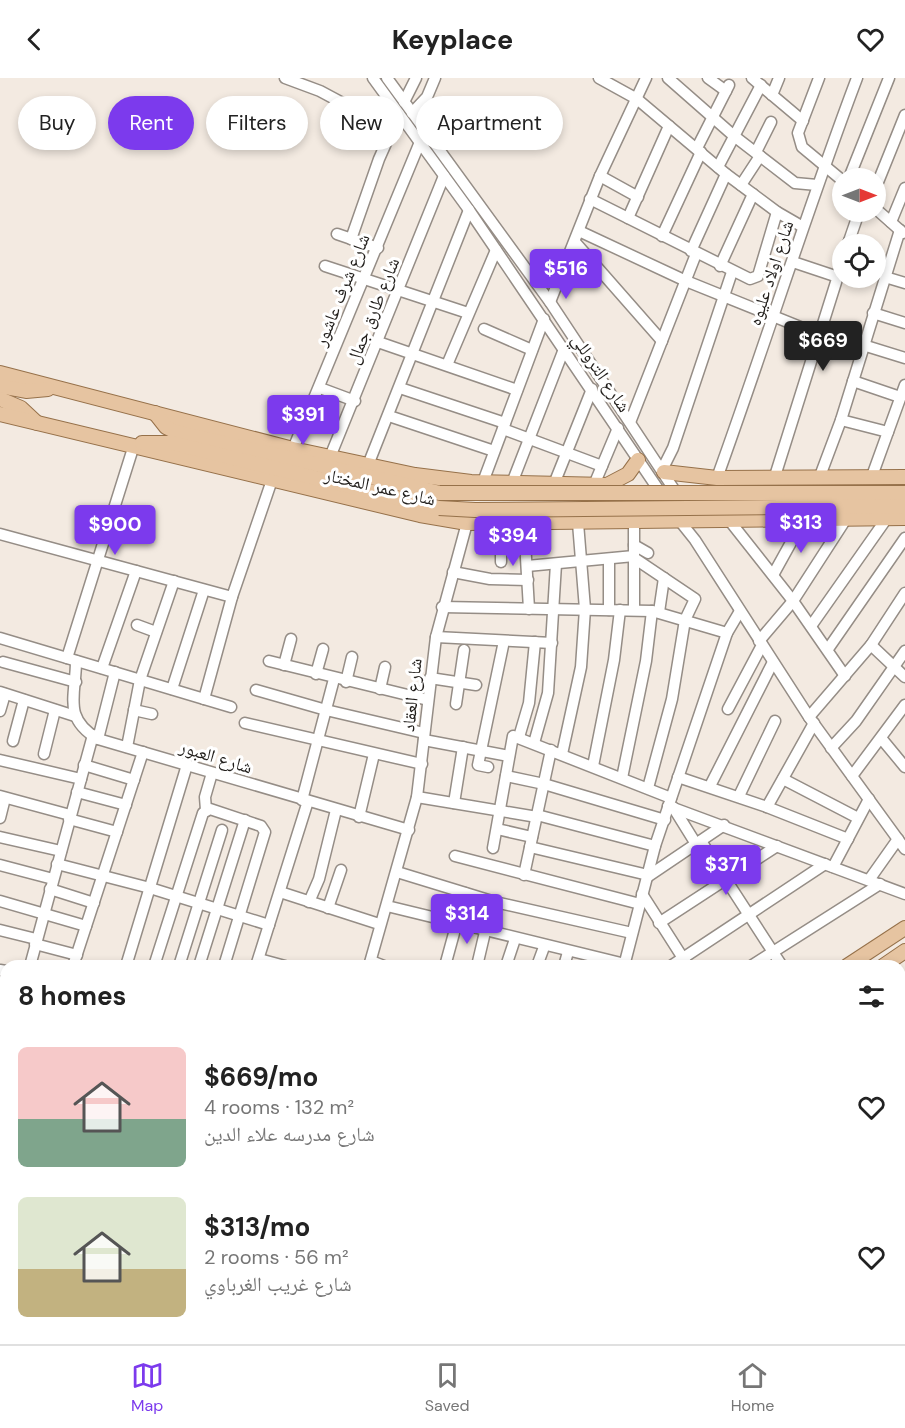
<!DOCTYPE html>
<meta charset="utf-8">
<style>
:root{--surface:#fff;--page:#f2f2f2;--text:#222;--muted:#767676;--line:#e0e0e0;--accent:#7c3aed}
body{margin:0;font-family:"DM Sans","Noto Naskh Arabic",sans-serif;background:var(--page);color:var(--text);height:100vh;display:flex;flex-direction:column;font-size:22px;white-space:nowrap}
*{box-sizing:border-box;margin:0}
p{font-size:20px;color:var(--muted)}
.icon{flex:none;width:33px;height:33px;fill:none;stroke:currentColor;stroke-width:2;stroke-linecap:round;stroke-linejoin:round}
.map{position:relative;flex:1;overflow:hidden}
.details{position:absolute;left:0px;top:882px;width:906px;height:384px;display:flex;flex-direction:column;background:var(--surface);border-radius:18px 18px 0 0;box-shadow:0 3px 9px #0003}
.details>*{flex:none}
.guide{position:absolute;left:18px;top:18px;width:600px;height:54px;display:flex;gap:12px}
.needle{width:39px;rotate:90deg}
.tools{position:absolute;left:832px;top:90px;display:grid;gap:12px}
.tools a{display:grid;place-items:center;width:54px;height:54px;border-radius:50%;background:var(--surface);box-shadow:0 3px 9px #0003;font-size:30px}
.price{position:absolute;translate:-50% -51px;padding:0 14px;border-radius:6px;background:var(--accent);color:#fff;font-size:20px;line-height:39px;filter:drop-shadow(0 2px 3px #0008)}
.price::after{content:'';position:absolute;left:50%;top:36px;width:18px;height:14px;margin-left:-9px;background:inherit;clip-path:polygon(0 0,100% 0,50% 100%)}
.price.active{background:#222;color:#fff}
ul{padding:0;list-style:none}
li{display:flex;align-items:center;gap:18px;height:150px;padding:0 18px}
li span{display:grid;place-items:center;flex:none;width:168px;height:120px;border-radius:9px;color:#555}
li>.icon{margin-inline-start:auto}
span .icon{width:72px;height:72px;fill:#fffc;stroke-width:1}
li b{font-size:26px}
h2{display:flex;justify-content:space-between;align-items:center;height:72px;padding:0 18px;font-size:26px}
.pill{padding:0 21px;border-radius:27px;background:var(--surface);box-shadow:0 3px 9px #0003;font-size:21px;line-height:54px}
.pill.active{background:var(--accent);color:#fff}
header{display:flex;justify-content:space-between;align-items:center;height:78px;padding:0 18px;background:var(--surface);font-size:27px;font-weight:700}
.tabs{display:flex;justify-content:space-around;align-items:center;height:84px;border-top:2px solid var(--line);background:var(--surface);font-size:16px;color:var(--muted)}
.tabs a{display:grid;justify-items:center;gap:3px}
.tabs .active{color:var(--accent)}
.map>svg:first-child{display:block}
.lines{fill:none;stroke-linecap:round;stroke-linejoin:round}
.minor-casing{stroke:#958d86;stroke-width:13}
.major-casing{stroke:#96714a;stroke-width:16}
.minor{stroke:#fff;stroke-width:10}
.major{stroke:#e6c4a1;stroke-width:14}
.major-bridge-casing{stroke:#96714a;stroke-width:16;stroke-linecap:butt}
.major-bridge{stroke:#e6c4a1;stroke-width:14}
.labels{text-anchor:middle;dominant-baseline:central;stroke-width:6;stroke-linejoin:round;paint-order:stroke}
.street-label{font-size:18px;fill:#211e1b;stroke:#fff}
</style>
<header><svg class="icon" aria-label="back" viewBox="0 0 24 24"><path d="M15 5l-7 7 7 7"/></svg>Keyplace<svg class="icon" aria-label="heart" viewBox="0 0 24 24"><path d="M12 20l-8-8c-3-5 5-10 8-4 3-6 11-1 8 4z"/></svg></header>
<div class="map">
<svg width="905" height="1266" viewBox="0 0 905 1266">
<rect width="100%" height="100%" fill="#f3eae1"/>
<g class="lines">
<defs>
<g id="minor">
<path d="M285 0 320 13 391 51"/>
<path d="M373 0 469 132 679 442 695 462 809 639 905 771"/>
<path d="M387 0 550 224 679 419"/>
<path d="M599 0 637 21 726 96 777 134 803 149"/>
<path d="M668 0 734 58 795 105 817 107"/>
<path d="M708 0 726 13"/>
<path d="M752 0 803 43"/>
<path d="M819 0 798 55 802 69 843 103"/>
<path d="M772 17 779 0"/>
<path d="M404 24 416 0"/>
<path d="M412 35 427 19 435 0"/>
<path d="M697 70 729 7"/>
<path d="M756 74 771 44"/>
<path d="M718 89 761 7"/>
<path d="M600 98 638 119"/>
<path d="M849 100 889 0"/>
<path d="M741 107 760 78"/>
<path d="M876 109 905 37"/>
<path d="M590 121 750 201 758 198 777 134"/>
<path d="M876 131 903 155"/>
<path d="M628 140 669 48"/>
<path d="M891 144 905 110"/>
<path d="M579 153 686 203 820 257"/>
<path d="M337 156 378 170"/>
<path d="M662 158 701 74"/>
<path d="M351 161 379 81 399 36"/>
<path d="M849 163 866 166"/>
<path d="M575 164 662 263"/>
<path d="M848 166 859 134"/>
<path d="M691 173 726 96"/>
<path d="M793 184 838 199"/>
<path d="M325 188 468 235"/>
<path d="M720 188 753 116"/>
<path d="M885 199 905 205"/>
<path d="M550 224 600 98 646 0"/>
<path d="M873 235 905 245"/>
<path d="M484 251 532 272"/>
<path d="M378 264 517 312"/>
<path d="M863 267 905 280"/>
<path d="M447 287 496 172"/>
<path d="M853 303 900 319"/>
<path d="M320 310 355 323"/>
<path d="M400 310 505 345"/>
<path d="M389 338 494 373"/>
<path d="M631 342 696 176"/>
<path d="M841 342 888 354"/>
<path d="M503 351 602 388"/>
<path d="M293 371 420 64"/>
<path d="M330 379 444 98"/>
<path d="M368 387 469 132"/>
<path d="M662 392 673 370 732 194"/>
<path d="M775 398 843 182"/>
<path d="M820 398 841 342 900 152"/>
<path d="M872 398 905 307"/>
<path d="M717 400C765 267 807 132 857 0"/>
<path d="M483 404 544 241"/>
<path d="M512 405 564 271"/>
<path d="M554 406 592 311"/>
<path d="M594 407 618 350"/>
<path d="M729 442 793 523 845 598"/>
<path d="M634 444V532"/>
<path d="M501 446V484"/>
<path d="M524 446 529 531"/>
<path d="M0 456 232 519"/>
<path d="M634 467 648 475"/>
<path d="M634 480 695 521 685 542 672 621 648 710"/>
<path d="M609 481V532"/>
<path d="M527 488 634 478"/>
<path d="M453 494 490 501 528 502"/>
<path d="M773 497 804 441"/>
<path d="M442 529 652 533 727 555"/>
<path d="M659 534 664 500"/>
<path d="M137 547 156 554"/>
<path d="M811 548 887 440"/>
<path d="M436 559 552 565"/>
<path d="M0 560 231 629"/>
<path d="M759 563 793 523 846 441"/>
<path d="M871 567 905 599"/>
<path d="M828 571 905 460"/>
<path d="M67 580 134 367"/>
<path d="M76 583C76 617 62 640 98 661L409 752"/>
<path d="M269 583 428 622"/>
<path d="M3 584 76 604"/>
<path d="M284 587 291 561"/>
<path d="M102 590 136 493"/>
<path d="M316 596 323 571"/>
<path d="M430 600 476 607"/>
<path d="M346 604 352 579"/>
<path d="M172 611 204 512"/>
<path d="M380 611 385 589"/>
<path d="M256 612 326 632 424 655"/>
<path d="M0 614 75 638"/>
<path d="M204 621 232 519 272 402"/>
<path d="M456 626 464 572"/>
<path d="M728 631 762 567"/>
<path d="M134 632 152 636"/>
<path d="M0 633 5 616"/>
<path d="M809 639 871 567 905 515"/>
<path d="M245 645 422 686"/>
<path d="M519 659 529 625 535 564"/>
<path d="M881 660 905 689"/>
<path d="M98 661 115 594"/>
<path d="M424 662 509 678"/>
<path d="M13 663 24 622"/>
<path d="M534 665 548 615 556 486"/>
<path d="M127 669 140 602 174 503"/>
<path d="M831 670 856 643 905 573"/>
<path d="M44 676 55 632"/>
<path d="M562 676 581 589 585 531 578 445"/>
<path d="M0 682 81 701"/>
<path d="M84 687 134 702"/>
<path d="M593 688 614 582 620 532"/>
<path d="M488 689 478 687 504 563"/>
<path d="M506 698 544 706 665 742"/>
<path d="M852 698 905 627"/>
<path d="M678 699 767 729 848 761"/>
<path d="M622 700 646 583 652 533"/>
<path d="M783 701 858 740"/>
<path d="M710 708 773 584"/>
<path d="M77 714 126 727"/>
<path d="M0 718 70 737"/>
<path d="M739 718 775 643"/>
<path d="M417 719 537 739"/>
<path d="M302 722 334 601"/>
<path d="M454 725 463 669"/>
<path d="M668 728 905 816"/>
<path d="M673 729 696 766"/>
<path d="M767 729 814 645"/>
<path d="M206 732 205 719 212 695"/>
<path d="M537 737 655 768"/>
<path d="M359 739 374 676"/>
<path d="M0 740 5 720"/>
<path d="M69 741 117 754"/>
<path d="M497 751 532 759"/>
<path d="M0 759 61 773"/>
<path d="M701 763 782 888"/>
<path d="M530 769 648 797"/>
<path d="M493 770 513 658 671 720"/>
<path d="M455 778 640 826"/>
<path d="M57 786 150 810 269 847"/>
<path d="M0 787 53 801"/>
<path d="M833 789 869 721"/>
<path d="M397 794 495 824 632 855"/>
<path d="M524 797 551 672"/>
<path d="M647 799 724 747"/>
<path d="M869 802 898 761"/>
<path d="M50 811 94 825"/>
<path d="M280 814 376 845"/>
<path d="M642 816 688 888"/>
<path d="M0 823 86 848"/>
<path d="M309 824 319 801 336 732"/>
<path d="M387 828 625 886"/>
<path d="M328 830 341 792"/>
<path d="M659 845 777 768"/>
<path d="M0 852 36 861"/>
<path d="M35 866 77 877"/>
<path d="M259 881 285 888"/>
<path d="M371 883 384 888"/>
<path d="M30 888 93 657"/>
<path d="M73 888 143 674"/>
<path d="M126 888 187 687"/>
<path d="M154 888 203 735 210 731 261 748 265 754 224 888"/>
<path d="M179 888 222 752"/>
<path d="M199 888 245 742"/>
<path d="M256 888 308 723"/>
<path d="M369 888 417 719 436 559 467 445"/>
<path d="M445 888 465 815"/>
<path d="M477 888 485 854"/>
<path d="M506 888 515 861"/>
<path d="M537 888 544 869"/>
<path d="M564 888 568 874"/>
<path d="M624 888 655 768 727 555 740 533"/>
<path d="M671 888 825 786"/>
<path d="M751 888 880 806"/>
<path d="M0 892 6 893"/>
<path d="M0 941 6 943"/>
<path d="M900 971 905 967"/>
<path d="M0 985 6 987"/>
<path d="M900 999 905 1007"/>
<path d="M0 1038 6 1004"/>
<path d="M900 1055 905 1051"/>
<path d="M900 1068 905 1069"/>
<path d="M0 1127 6 1107"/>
<path d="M900 1132 905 1116"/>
<path d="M900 1190 905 1192"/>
<path d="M900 1238 905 1222"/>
<path d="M638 1260 721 1266"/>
<path d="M10 1266 12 1260"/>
<path d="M246 1266 249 1260"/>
<path d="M392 1266 394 1260"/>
<path d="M427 1266 429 1260 454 1266"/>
<path d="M473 1266 475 1260"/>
<path d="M499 1266 501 1260"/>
<path d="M528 1266 530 1260"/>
<path d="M556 1266 558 1260"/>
<path d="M588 1266 589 1260"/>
<path d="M606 1266 607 1260"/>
<path d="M761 1266 763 1260"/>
<path d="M798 1266 799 1260"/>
<path d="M827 1266 829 1260"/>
<path d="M859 1266 861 1260"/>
<path d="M891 1266 893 1260"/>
</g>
<g id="major">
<path d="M0 295 293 371 415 397 471 404 607 407 628 396 638 382"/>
<path d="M0 308 26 313 48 311"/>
<path d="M0 321 21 330 37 345"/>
<path d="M155 335 166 349 176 354 440 415"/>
<path d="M0 336 420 437 467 445 905 440"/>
<path d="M142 365H172L439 430"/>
<path d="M664 394 717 400 905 399"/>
<path d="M778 415H905"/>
<path d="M778 429 905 428"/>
<path d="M847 888 905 850"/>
<path d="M883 888 905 873"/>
<path d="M279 1266 287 1260"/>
<path d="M301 1266 312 1260"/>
</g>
</defs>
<use href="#minor" class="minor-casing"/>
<use href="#major" class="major-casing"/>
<use href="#minor" class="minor"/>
<use href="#major" class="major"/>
<defs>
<g id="major-bridge">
<path d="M440 415H778"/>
<path d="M439 430 475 432 778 429"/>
</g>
</defs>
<use href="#major-bridge" class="major-bridge-casing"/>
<use href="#major-bridge" class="major-bridge"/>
</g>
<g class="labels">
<g class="street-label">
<text transform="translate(771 195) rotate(-72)">شارع اولاد عليوه</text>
<text transform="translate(342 212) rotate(-68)">شارع شرف عاشور</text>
<text transform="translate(373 233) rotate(-68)">شارع طارق جمال</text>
<text transform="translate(601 295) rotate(56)">شارع التروللي</text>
<text transform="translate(380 409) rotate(13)">شارع عمر المختار</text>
<text transform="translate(412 617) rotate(-84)">شارع العقاد</text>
<text transform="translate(216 679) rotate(17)">شارع العبور</text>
</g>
</g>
</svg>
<div class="tools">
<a><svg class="needle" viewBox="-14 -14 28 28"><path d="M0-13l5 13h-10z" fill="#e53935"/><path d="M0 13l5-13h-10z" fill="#767676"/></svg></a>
<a><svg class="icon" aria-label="locate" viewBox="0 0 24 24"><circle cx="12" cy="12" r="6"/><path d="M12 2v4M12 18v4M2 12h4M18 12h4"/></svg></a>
</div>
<b class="price" style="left:566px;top:222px">$516</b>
<b class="price active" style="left:823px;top:294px">$669</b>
<b class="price" style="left:303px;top:368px">$391</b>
<b class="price" style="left:801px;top:476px">$313</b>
<b class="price" style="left:115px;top:478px">$900</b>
<b class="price" style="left:513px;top:489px">$394</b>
<b class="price" style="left:726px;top:818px">$371</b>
<b class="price" style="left:467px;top:867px">$314</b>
<div class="guide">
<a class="pill">Buy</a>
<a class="pill active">Rent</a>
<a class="pill">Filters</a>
<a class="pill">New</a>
<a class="pill">Apartment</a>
</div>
<section class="details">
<h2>8 homes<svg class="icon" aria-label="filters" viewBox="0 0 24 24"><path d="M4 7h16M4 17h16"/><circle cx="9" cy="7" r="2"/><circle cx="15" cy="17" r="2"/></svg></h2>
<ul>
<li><span style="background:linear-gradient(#f6c9c9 60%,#7fa58c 0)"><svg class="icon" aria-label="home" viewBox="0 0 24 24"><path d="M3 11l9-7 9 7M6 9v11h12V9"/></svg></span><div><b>$669/mo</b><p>4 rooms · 132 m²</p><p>شارع مدرسه علاء الدين</p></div><svg class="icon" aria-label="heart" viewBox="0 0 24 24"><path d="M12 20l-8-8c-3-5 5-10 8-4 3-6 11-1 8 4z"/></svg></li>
<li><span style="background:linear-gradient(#dfe7d0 60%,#c2b280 0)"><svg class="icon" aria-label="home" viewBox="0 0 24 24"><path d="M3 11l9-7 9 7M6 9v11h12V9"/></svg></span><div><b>$313/mo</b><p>2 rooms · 56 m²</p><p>شارع غريب الغرباوي</p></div><svg class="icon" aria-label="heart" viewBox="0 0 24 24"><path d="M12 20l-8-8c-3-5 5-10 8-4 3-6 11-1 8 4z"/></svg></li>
</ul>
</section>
</div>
<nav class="tabs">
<a class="active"><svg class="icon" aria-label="map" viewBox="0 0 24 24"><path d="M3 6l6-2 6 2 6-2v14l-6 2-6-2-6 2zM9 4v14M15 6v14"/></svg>Map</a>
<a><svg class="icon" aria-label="saved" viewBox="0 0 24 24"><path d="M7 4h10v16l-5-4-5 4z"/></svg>Saved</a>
<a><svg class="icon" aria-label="home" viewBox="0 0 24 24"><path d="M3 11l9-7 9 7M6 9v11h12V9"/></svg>Home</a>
</nav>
